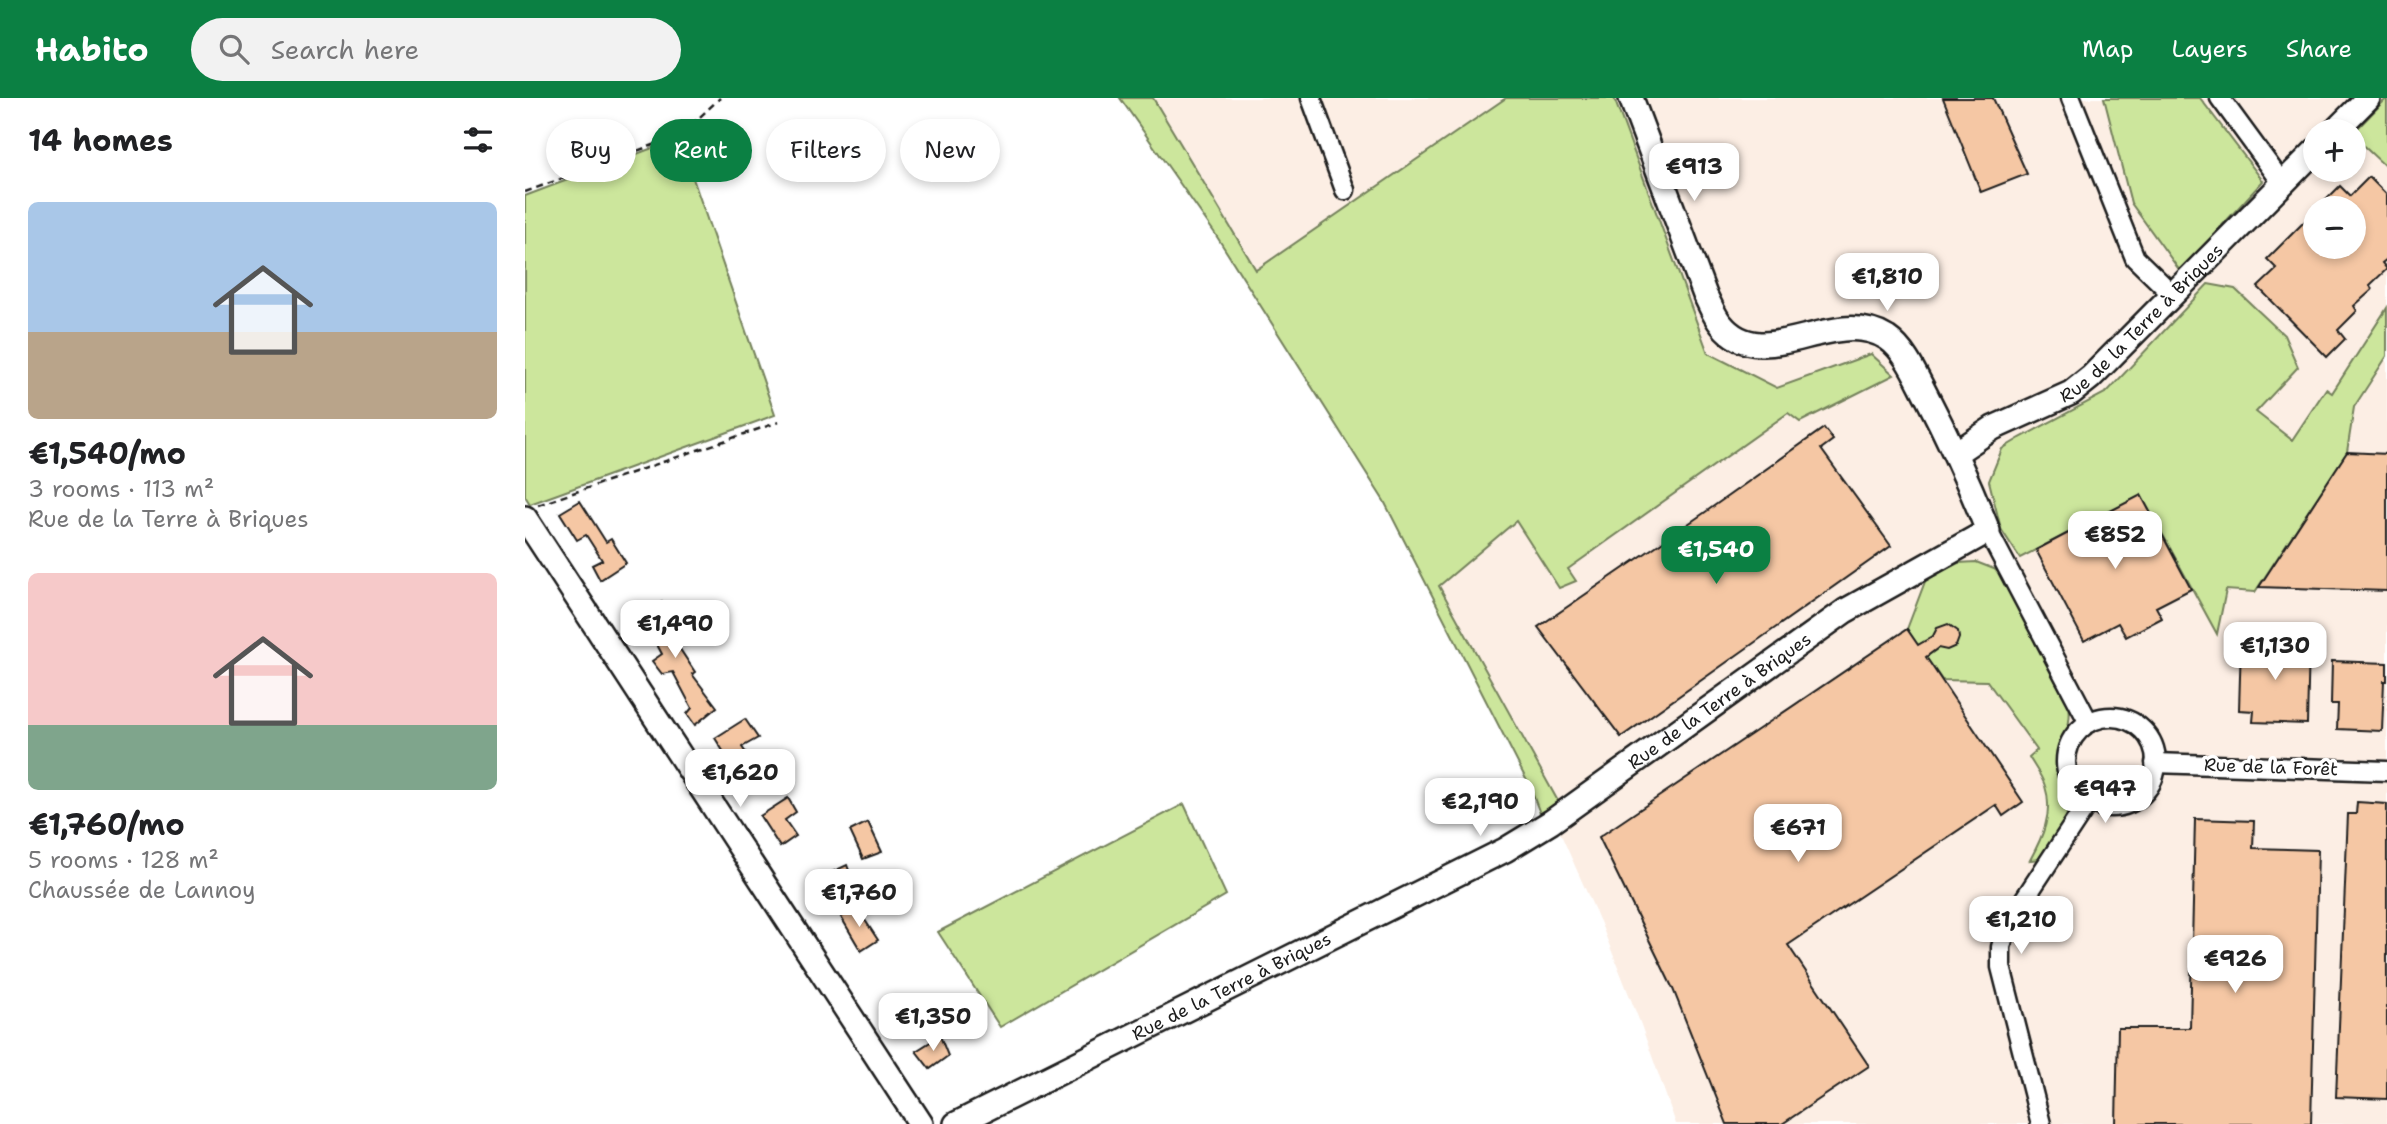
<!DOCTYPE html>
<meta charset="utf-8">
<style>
:root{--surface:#fff;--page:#f2f2f2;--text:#202124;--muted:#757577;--accent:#0b8043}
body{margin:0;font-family:"Shantell Sans",sans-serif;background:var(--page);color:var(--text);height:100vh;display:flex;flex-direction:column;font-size:26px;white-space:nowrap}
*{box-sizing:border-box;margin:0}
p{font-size:23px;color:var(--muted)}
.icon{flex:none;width:38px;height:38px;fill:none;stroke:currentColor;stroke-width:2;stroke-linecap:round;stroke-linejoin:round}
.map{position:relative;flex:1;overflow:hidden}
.drawer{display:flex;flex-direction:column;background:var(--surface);width:525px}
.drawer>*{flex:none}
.hud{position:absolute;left:21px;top:21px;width:665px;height:63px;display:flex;gap:14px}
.controls{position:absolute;left:1778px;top:21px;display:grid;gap:14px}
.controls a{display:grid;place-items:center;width:63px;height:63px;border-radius:50%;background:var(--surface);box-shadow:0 4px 10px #0003;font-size:35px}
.price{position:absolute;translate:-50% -60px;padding:0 16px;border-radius:14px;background:#fff;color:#222;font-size:23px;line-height:46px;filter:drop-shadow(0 2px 4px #0008)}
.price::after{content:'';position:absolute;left:50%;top:42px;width:21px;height:16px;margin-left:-10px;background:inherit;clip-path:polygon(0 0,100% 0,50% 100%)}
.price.selected{background:var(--accent);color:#fff}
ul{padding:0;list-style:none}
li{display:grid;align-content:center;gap:14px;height:371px;padding:0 28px}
li span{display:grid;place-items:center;height:217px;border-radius:10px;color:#555}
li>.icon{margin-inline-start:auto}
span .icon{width:126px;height:126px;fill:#fffc;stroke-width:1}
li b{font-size:30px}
h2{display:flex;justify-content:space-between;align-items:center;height:84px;padding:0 28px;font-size:30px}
.pill{padding:0 24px;border-radius:32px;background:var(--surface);box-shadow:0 4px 10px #0003;font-size:24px;line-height:63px}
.pill.selected{background:var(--accent);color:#fff}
header{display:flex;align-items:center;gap:42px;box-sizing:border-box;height:98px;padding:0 35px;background:var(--accent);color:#fff}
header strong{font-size:33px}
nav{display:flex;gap:38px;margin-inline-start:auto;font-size:24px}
.search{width:490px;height:63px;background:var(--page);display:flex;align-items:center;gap:18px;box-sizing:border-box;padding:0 24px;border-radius:38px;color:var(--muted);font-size:26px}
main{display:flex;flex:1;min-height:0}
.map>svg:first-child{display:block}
.built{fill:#fceee4;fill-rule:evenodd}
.green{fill:#cce69c;stroke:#74815c;stroke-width:2}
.building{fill:#f5c7a4;stroke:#1c1c1c;stroke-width:2}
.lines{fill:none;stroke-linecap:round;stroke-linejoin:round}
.minor-casing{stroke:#1c1c1c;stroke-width:23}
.major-casing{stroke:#1c1c1c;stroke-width:28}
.path{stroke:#1c1c1c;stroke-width:2.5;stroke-dasharray:7 5;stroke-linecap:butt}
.minor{stroke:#fff;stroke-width:18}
.major{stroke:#fff;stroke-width:23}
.labels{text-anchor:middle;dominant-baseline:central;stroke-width:7;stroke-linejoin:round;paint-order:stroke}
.street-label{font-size:18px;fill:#1c1c1c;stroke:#fff}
</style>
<header>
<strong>Habito</strong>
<div class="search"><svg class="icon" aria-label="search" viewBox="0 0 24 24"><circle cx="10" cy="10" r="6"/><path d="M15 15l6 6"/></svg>Search here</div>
<nav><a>Map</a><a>Layers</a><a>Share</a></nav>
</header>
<main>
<section class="drawer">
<h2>14 homes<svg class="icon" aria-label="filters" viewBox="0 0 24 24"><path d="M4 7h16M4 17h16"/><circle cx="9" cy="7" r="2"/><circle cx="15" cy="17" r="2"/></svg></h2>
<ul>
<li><span style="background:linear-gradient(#a9c7e8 60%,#b9a48a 0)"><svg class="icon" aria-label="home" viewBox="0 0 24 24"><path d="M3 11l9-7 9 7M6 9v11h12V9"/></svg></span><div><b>€1,540/mo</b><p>3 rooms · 113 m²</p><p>Rue de la Terre à Briques</p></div></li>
<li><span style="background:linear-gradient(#f6c9c9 70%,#7fa58c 0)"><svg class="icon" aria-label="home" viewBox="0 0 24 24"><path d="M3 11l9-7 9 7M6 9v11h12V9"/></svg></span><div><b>€1,760/mo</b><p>5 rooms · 128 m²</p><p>Chaussée de Lannoy</p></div></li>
</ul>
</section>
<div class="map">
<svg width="1862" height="1026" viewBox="0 0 1862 1026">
<rect width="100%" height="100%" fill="#fff"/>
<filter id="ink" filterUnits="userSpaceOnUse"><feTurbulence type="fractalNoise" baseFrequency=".0143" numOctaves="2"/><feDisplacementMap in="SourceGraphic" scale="14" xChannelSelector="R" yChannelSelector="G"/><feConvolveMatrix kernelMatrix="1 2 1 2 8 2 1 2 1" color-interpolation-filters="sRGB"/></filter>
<g filter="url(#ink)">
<path class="built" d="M628 0H1862V1026H1151L1116 927 1076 826 1033 730 1034 705 940 534 732 174ZM1790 33H1829V72H1790ZM1790 110H1829V149H1790Z"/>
<g class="green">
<path d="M595 0H628L731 172 981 0H1089L1183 255 1252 290 1346 256 1369 277 1275 324 1263 315 1043 471 1051 483 1034 490 991 423 914 488 1034 705 1016 718 1004 687 859 403 689 134Z"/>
<path d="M1579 0H1675L1738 83 1655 173 1606 105Z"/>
<path d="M1862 0V70L1829 39V34Z"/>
<path d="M154 40 250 317 5 406 0 398V98Z"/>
<path d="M1683 186 1710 191 1759 237 1773 269 1731 314 1767 342 1801 291 1807 295 1862 210V258L1829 309 1822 354 1730 494 1701 492 1692 536 1616 397 1495 460 1476 431 1464 383 1477 351 1495 340 1582 294Z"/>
<path d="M1451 464 1469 471 1482 481C1500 514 1537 572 1544 607 1547 624 1539 639 1537 655 1536 668 1542 680 1544 692 1548 718 1530 741 1517 761L1505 762C1517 740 1529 715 1520 688 1517 678 1509 668 1504 659L1512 652 1462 583 1417 582 1401 559 1411 552 1405 541 1393 547 1382 531 1401 481 1433 465Z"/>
<path d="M659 706 701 797 475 929 413 834Z"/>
</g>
<g class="building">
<path d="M1418 0H1468L1502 76 1456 94Z"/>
<path d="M1844 79 1862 97V161L1857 165 1862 171 1845 187 1847 192 1829 208 1832 213 1813 232 1820 241 1802 259 1733 189 1752 171 1742 161 1790 113V149H1829V110H1793L1815 88 1825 98Z"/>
<path d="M1299 330 1308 342 1296 351 1366 448 1096 639 1013 529 1179 415Z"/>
<path d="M1822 354 1862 356V493L1734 489Z"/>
<path d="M1616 397 1666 491 1631 509 1637 520 1601 539 1593 525 1559 543 1511 452Z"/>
<path d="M55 403 81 444 86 441 101 465 75 482 67 467 77 462 61 437 52 442 35 415Z"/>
<path d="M137 504 156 530 145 536 170 574 167 576 192 609 170 627 162 616 167 610 148 574 137 576 127 563 137 556 123 530 115 535 108 522Z"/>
<path d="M1423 526 1433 533 1434 540 1431 548 1422 552 1413 550 1401 559 1498 704 1478 718 1471 707 1263 847 1344 968 1257 1026H1202L1148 891 1074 739 1382 531 1393 547 1408 538 1412 530Z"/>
<path d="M1716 545 1784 547 1782 626 1728 624 1729 613 1714 612Z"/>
<path d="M1807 563 1862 565V583H1859L1857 633 1812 631 1813 606H1806Z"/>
<path d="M220 621 233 640 217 649 231 670 241 665 248 677 223 693 190 640Z"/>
<path d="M263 700 271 714 260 722 271 738 255 749 235 718Z"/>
<path d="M1832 704 1862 706V1001L1811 999 1823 716H1831Z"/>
<path d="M1670 721 1729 723 1728 750 1793 752 1786 1026H1591L1593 930H1665Z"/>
<path d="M343 724 357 754 338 761 325 733Z"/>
<path d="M322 767 328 783 298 796 292 781Z"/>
<path d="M332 810 353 842 336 853 316 819Z"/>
<path d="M415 938 423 958 405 971 391 953Z"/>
</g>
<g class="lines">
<defs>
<g id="minor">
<path d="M786 0 820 92"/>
<path d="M1546 0 1610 160 1648 197"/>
<path d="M1695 0 1758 86"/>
<path d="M1463 433 1564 625"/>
<circle cx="1586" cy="664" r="45"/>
<path d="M1630 665 1862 673"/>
<path d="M1516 1026 1476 869V849L1483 826 1564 703"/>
</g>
<g id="major">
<path d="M1810 33 1843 0"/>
<path id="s1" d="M1431 355 1468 330 1546 295 1566 279 1790 53"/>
<path d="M0 420 396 1026"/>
<path id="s2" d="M431 1026 980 752 1026 724 1320 513 1463 433C1444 385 1425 343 1401 297 1391 278 1380 252 1362 240 1308 206 1238 279 1196 226 1189 218 1185 206 1180 197L1106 0"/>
</g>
</defs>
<use href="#minor" class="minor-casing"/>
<use href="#major" class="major-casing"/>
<g class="path">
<path d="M0 94 150 39 161 32 195 0"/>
<path d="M13 407 254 324"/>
</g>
<use href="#minor" class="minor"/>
<use href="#major" class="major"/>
</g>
</g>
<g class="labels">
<g class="street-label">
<text stroke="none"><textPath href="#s1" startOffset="229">Rue de la Terre à Briques</textPath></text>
<text stroke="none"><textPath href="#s2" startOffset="875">Rue de la Terre à Briques</textPath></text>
<text transform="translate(1746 669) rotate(2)">Rue de la Forêt</text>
<text stroke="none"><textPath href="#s2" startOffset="308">Rue de la Terre à Briques</textPath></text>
</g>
</g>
</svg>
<div class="controls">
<a>+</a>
<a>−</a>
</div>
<b class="price" style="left:1169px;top:105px">€913</b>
<b class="price" style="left:1362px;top:215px">€1,810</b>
<b class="price" style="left:1590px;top:473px">€852</b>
<b class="price selected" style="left:1191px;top:488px">€1,540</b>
<b class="price" style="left:150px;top:562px">€1,490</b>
<b class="price" style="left:1750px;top:584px">€1,130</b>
<b class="price" style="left:215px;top:711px">€1,620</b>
<b class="price" style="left:1580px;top:727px">€947</b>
<b class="price" style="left:955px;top:740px">€2,190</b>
<b class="price" style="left:1273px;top:766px">€671</b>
<b class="price" style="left:334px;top:831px">€1,760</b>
<b class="price" style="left:1496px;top:858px">€1,210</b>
<b class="price" style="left:1710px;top:897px">€926</b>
<b class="price" style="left:408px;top:955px">€1,350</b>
<div class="hud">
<a class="pill">Buy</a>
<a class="pill selected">Rent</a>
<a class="pill">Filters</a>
<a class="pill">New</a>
</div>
</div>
</main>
